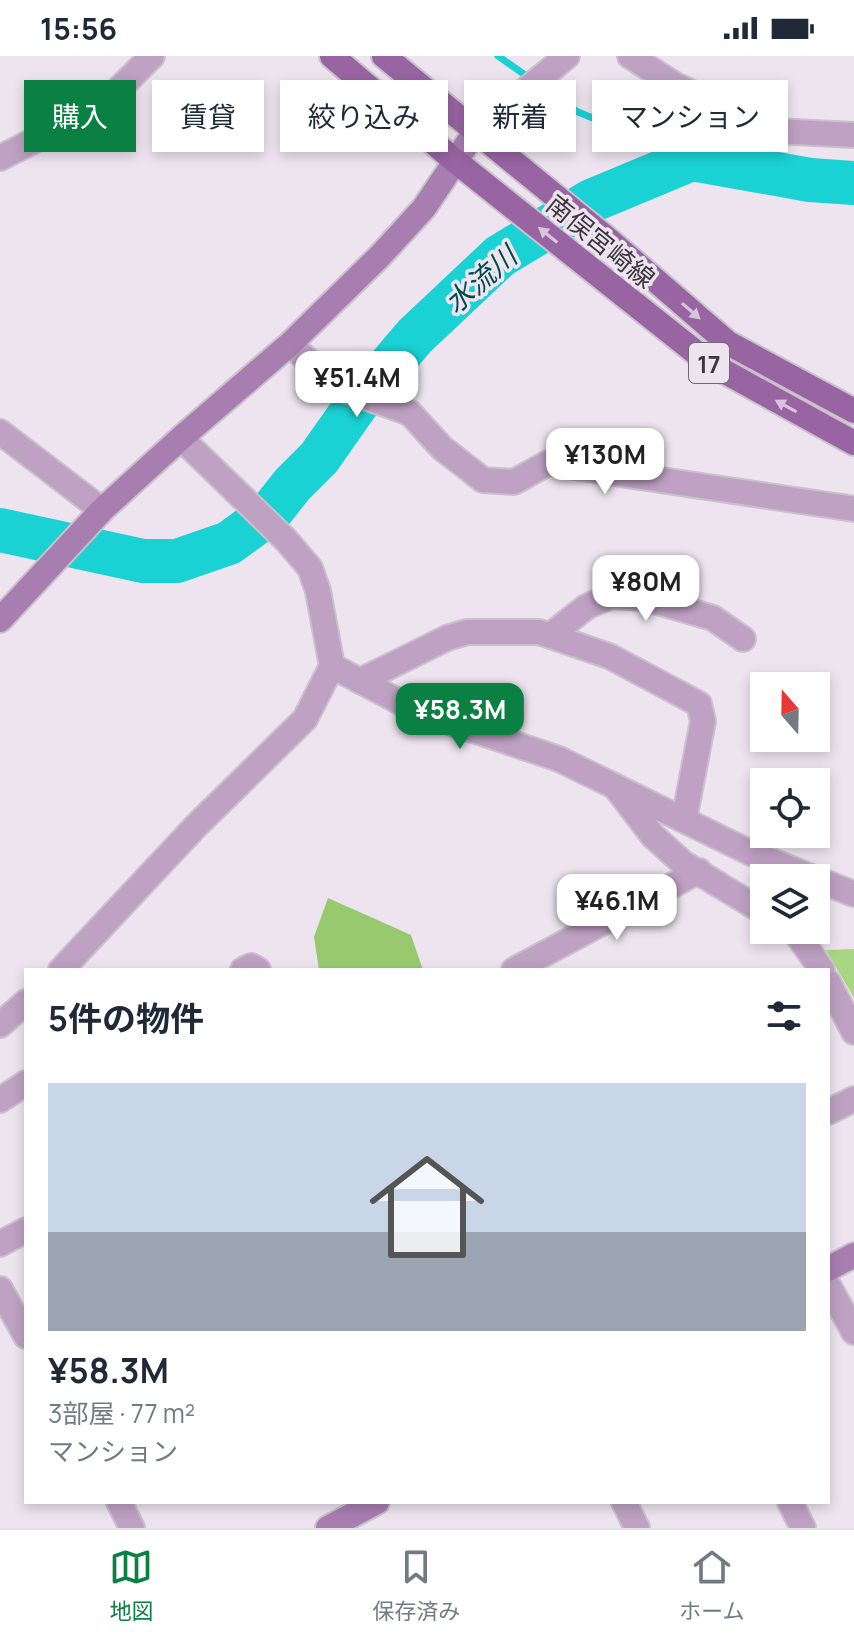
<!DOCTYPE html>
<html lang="ja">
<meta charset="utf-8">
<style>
:root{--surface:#fff;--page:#f6f6f7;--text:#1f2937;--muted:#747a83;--line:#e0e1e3;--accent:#0b8043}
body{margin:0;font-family:Manrope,"Noto Sans JP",sans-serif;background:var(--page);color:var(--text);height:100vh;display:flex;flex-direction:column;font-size:30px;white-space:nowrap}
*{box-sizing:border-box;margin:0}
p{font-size:26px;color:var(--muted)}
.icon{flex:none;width:44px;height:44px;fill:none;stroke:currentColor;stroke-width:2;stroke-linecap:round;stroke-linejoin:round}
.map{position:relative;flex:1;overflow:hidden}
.panel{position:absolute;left:24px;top:912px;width:806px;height:536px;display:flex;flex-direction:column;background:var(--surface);border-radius:0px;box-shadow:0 4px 12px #0003}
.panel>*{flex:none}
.guide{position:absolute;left:24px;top:24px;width:806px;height:72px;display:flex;gap:16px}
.needle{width:52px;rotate:340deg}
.controls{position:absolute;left:750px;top:616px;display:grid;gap:16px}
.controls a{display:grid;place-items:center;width:80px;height:80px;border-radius:0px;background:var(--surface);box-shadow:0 4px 12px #0003;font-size:40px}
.price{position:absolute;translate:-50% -68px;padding:0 18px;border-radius:16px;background:#fff;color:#222;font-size:26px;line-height:52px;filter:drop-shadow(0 2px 4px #0008)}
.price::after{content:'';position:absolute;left:50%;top:48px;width:24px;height:18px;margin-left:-12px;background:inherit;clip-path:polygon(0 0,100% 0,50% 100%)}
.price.on{background:var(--accent);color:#fff}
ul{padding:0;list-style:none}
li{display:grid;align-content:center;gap:16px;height:424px;padding:0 24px}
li+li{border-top:2px solid var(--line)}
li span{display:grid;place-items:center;height:248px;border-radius:0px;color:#555}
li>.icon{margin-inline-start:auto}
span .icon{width:144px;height:144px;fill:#fffc;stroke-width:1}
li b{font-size:34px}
h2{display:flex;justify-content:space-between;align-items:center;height:96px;padding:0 24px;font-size:34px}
.chip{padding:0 28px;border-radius:0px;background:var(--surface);box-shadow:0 4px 12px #0003;font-size:28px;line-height:72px}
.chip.on{background:var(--accent);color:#fff}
.status{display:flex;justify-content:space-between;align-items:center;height:56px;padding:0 40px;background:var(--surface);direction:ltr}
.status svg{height:22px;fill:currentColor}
.menu{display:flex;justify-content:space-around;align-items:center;height:112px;border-top:2px solid var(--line);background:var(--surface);font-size:22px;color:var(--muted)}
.menu a{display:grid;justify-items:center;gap:4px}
.menu .on{color:var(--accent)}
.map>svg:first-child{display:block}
.green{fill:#a9d683}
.forest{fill:#98c96f}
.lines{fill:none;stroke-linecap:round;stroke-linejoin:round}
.stream{stroke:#1ad1d3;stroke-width:7}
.river{stroke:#1ad1d3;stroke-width:44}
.street-casing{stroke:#c9c1cb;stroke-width:28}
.secondary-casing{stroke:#c9c1cb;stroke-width:28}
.primary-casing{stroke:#c9c1cb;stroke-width:28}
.street{stroke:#bea1c3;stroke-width:24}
.secondary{stroke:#a87eb0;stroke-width:24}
.primary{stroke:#9864a2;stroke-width:24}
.oneway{fill:#d8c4dc}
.labels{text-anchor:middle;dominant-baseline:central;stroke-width:7;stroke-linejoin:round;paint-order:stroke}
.shield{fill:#ede4ef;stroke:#706b72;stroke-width:2}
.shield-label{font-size:24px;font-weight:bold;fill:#3b373c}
.street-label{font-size:26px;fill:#3b373c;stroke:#ede4ef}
.water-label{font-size:28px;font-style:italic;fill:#004c4d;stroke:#ede4ef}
</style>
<div class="status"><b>15:56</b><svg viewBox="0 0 49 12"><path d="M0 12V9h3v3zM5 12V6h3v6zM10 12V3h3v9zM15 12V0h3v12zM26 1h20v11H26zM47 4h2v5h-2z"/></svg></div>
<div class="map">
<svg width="854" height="1472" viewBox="0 0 854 1472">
<rect width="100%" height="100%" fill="#ede4ef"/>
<path class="green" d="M854 893V942L826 894Z"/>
<path class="forest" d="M328 842 411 879 423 914H319L314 881Z"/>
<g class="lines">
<path class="stream" d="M498 0 578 56 692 103"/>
<path class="river" d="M0 474 143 505H177L229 487 270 457 292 429 319 402 357 348 415 280 500 200 591 145 692 103 810 124 854 127"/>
<defs>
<g id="street">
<path d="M630 0 677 30 775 75 854 79"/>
<path d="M475 76 567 0"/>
<path d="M0 102 103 49 152 0"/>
<path d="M290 288 335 330 410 357 442 392 483 424 514 426 548 407 854 453"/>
<path d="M0 376 102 454"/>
<path d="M551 579 586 551 611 540 644 542 713 562 743 583"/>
<path d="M332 610 417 655 559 703 751 797 814 822"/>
<path d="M360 625 447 582 467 576H539L609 600 699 648 703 665 684 764"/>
<path d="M617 733 653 780 683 807 764 856"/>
<path d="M816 823 854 838"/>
<path d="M794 874 822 914"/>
<path d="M61 914 196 770 305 663 332 610 318 535 310 512 286 484 181 382"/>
<path d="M243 914 251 910 258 914"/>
<path d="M514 914 699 815"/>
<path d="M828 926 854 976"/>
<path d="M0 969 26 946"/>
<path d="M0 1044 26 1027"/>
<path d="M828 1056 854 1043"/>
<path d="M0 1188 26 1174"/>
<path d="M828 1229 854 1276"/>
<path d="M0 1233 26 1280"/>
<path d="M119 1446 132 1472"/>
<path d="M624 1446 637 1472"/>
<path d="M790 1446 803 1472"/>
</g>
<g id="secondary">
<path d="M0 564 102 454 181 382 290 288 379 201 424 152 475 76"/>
<path d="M828 1213 854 1199"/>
<path d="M328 1472 377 1446"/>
</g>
<g id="primary">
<path d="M332 0 454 104 709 307 854 387"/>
<path d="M384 0 610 185 728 287 854 355"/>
</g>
</defs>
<use href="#street" class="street-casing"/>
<use href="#secondary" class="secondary-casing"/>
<use href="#primary" class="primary-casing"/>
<use href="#street" class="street"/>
<use href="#secondary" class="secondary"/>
<use href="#primary" class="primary"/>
</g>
<defs><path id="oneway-solid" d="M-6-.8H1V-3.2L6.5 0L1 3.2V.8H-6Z" transform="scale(2)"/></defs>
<g class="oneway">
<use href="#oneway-solid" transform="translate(548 179) rotate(-141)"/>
<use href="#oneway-solid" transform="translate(691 255) rotate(41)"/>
<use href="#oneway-solid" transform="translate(786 350) rotate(-151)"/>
</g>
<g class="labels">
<rect class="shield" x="689" y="287" width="40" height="40" rx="6"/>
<g class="shield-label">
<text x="709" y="307">17</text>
</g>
<g class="street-label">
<text transform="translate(601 185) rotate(39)">南俣宮崎線</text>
</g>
<g class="water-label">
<text transform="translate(480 223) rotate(-41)">水流川</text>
</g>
</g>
</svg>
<div class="controls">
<a><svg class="needle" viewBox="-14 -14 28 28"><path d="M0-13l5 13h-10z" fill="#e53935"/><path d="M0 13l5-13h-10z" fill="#747a83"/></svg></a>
<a><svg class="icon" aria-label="locate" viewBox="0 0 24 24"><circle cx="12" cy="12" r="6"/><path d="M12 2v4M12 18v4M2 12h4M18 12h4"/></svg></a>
<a><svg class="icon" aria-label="layers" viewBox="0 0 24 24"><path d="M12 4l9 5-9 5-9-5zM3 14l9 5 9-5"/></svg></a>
</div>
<b class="price" style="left:357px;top:363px">¥51.4M</b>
<b class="price" style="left:605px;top:440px">¥130M</b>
<b class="price" style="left:646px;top:567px">¥80M</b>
<b class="price on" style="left:460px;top:695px">¥58.3M</b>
<b class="price" style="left:617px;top:886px">¥46.1M</b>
<div class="guide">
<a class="chip on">購入</a>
<a class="chip">賃貸</a>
<a class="chip">絞り込み</a>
<a class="chip">新着</a>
<a class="chip">マンション</a>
</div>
<section class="panel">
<h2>5件の物件<svg class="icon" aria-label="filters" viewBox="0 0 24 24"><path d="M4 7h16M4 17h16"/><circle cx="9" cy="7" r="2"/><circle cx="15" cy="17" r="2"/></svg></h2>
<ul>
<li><span style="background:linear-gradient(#c9d6e8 60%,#9aa5b1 0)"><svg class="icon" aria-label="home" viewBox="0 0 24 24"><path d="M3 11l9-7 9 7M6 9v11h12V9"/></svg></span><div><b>¥58.3M</b><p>3部屋 · 77 m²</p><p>マンション</p></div></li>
</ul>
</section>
</div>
<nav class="menu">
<a class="on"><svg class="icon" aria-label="map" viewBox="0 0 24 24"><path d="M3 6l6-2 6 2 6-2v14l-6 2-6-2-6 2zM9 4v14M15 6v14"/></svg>地図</a>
<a><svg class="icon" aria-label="saved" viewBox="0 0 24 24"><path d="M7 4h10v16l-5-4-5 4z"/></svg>保存済み</a>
<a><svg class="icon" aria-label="home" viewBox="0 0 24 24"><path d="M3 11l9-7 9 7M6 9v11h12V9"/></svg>ホーム</a>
</nav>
